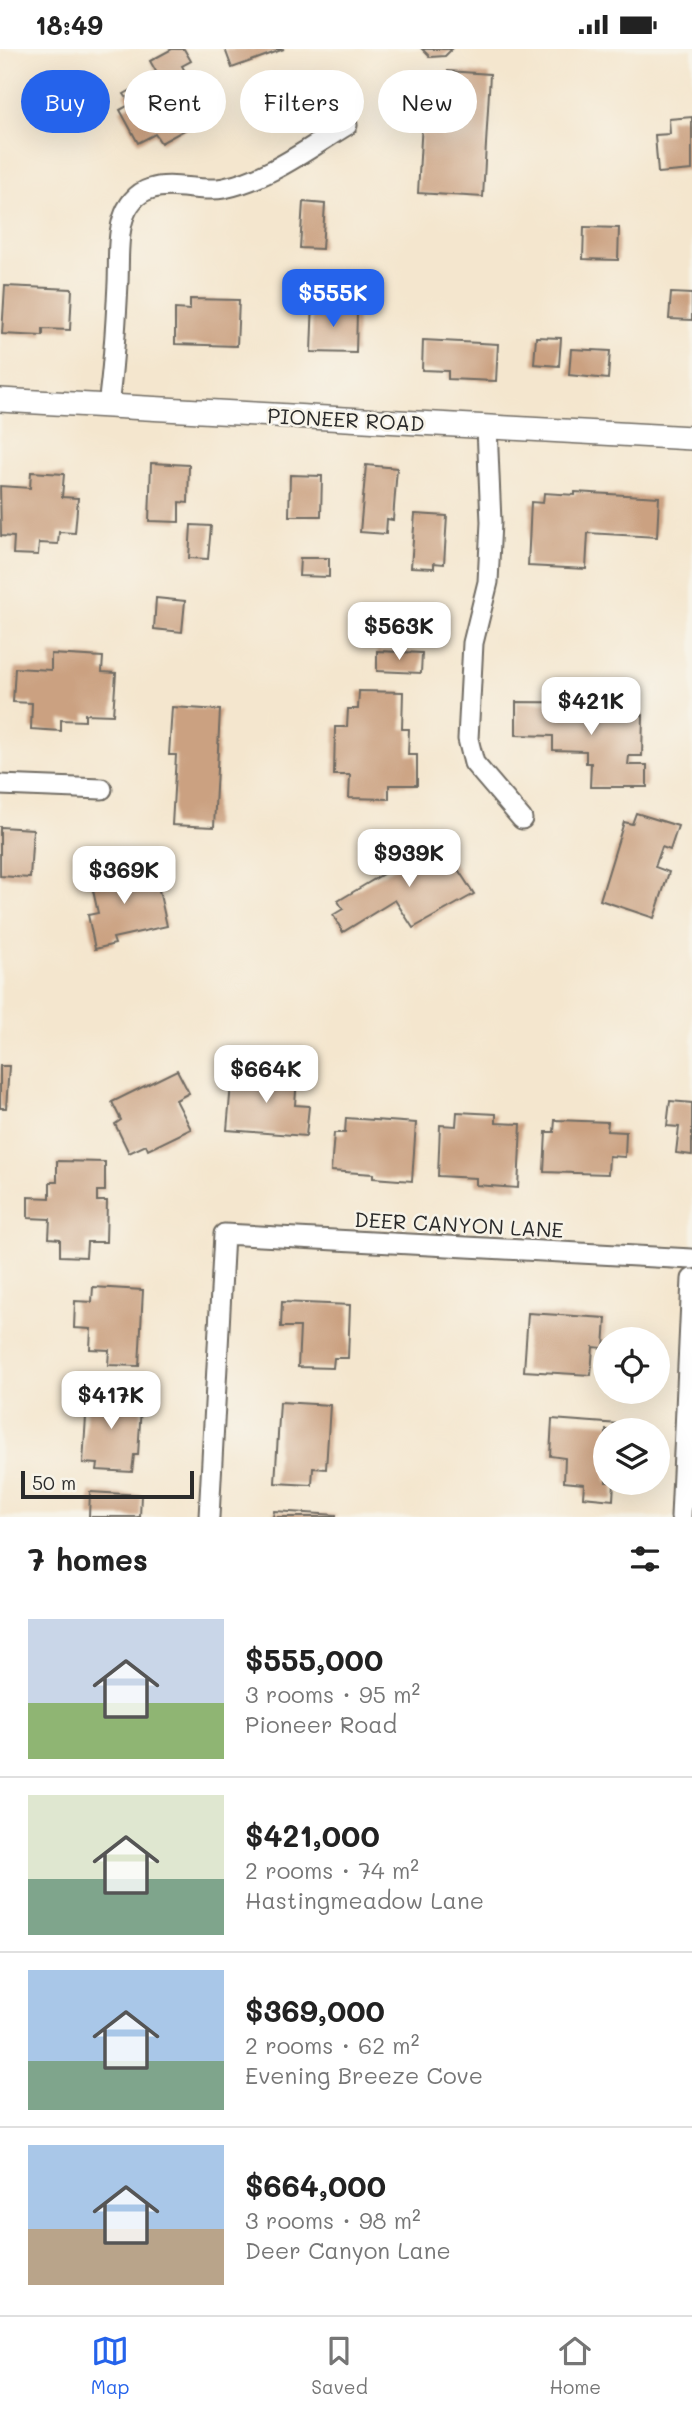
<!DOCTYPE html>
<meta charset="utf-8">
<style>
:root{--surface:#fff;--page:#f6f6f6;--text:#222;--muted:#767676;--line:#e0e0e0;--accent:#2563eb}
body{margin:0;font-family:Mali,sans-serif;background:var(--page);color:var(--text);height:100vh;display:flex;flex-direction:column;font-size:26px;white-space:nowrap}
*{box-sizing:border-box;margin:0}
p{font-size:23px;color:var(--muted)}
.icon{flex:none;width:38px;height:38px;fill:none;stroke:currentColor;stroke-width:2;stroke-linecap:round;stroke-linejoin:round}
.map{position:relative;height:1468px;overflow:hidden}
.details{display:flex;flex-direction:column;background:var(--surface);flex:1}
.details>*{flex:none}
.banner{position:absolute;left:21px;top:21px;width:651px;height:63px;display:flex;gap:14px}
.controls{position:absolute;left:593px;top:1278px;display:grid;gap:14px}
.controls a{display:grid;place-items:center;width:77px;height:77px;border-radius:50%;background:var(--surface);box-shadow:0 7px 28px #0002;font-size:35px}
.scale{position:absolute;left:21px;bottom:18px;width:173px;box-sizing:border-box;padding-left:7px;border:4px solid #2b2b2b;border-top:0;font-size:19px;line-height:24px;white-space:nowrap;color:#2b2b2b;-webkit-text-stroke:5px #f7f3e8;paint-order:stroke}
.price{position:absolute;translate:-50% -60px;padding:0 16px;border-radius:14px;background:#fff;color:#222;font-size:23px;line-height:46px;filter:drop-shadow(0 2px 4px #0008)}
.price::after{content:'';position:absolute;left:50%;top:42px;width:21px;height:16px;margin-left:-10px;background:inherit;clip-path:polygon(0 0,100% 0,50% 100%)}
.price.on{background:var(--accent);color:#fff}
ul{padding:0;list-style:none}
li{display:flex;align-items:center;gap:21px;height:175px;padding:0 28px}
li+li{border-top:2px solid var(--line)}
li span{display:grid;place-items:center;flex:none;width:196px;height:140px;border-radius:0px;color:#555}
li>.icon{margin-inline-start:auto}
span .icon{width:84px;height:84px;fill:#fffc;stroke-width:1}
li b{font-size:30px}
h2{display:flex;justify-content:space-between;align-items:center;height:84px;padding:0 28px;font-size:30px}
.pill{padding:0 24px;border-radius:32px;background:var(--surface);box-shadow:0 7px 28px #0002;font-size:24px;line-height:63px}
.pill.on{background:var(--accent);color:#fff}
.status{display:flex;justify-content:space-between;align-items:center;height:49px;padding:0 35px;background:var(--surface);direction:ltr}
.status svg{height:19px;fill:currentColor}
.dock{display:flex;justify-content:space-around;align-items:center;height:98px;border-top:2px solid var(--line);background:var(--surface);font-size:19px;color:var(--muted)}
.dock a{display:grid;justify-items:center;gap:4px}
.dock .on{color:var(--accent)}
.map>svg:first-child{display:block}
.building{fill:#cba181}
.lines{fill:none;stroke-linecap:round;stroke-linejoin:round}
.minor-casing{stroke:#716c64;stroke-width:23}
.tertiary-casing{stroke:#716c64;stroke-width:26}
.minor{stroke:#fff;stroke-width:19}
.tertiary{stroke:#fff;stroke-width:23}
.labels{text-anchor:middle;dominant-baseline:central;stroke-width:5;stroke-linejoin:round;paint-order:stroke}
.street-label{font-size:21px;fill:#2b2b2b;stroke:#f7f3e8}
</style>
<div class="status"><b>18:49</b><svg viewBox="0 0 49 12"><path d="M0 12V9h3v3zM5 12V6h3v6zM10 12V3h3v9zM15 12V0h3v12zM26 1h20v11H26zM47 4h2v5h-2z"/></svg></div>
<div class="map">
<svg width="692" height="1468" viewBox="0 0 692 1468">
<rect width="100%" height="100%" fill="#f7f3e8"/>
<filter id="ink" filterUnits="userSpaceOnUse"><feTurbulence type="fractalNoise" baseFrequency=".0143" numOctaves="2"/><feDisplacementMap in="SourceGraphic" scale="14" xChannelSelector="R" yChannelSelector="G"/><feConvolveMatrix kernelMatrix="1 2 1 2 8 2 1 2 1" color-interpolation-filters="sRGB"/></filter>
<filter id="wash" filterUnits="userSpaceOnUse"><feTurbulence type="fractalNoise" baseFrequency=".00686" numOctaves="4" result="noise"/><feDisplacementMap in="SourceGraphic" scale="28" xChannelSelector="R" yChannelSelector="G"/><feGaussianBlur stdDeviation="1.57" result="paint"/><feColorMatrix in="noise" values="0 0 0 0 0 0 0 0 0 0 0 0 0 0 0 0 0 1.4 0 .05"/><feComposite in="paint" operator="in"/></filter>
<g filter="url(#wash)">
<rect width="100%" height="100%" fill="#f4e6ce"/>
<g id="blocks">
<g class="building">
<path d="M172 0H184L191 12 182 17 210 67 161 94 155 85 138 94 120 61 131 55 124 45 158 26 150 12Z"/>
<path d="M225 0H284L232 19Z"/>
<path d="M422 0H452L445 7 430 8Z"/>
<path d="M448 22 490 25 483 148 418 144 423 54 446 55Z"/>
<path d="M692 68V121L658 124 655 86 670 85 669 70Z"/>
<path d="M303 153 325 155 322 200 300 199Z"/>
<path d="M584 178 619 179 618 211 583 210Z"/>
<path d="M5 237 72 240 70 281 43 280V287L2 285Z"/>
<path d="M671 244 692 245V271L669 270Z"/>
<path d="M190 250 239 251 237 297 175 295V260L190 261Z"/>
<path d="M313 251 334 252 333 262 357 263 356 304 311 303Z"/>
<path d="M536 288 561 289 559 317 534 315Z"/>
<path d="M423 291 498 295 496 332 448 330V322L422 321Z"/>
<path d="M571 300 610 302 608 330 569 326Z"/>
<path d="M151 414 189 416 188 454 179 453V473L149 472Z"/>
<path d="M366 416 397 419 393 471 387 470 386 485 360 483Z"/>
<path d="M31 423 64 425 62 448 78 449 75 484 59 483 58 495 39 494 38 506 13 505 14 488 1 487 0 437 30 439Z"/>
<path d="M290 426 322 427 321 467H289Z"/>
<path d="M575 443 659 448 657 488 588 484 586 520 528 517 531 453 543 454 544 444 575 446Z"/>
<path d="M415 465 447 467 444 515 434 514V519L411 518Z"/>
<path d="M191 476 211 477 208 510 189 509Z"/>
<path d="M300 509H329V528L299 527Z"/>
<path d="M156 549 185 552 182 583 154 580Z"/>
<path d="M377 602 422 604 421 624 377 622Z"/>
<path d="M51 605 103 608 102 623 116 624 113 666 85 665V672L61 671V682L31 680 32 654 13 653 15 619 51 621Z"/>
<path d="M359 642 403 643 402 680H409L408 706H417V736H389V750L349 749 350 726H334L335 678H347L348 660H358Z"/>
<path d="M516 653 630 654V666H643L642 707H629L628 716H647V738H590L591 714H586V702L553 701V687L516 686Z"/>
<path d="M172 658 220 661 214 778 172 776 176 706H169Z"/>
<path d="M636 764 678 777 670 801 662 798 655 818 669 823 654 869 600 851 624 773 632 775Z"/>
<path d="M0 778 33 780 30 829 0 827Z"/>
<path d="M413 790 425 810 444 799 474 845 413 879 395 851 343 883 333 866 343 860 338 852 403 813 395 801Z"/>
<path d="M116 817 119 831 155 823 167 877 113 889 115 895 95 900 88 866 98 864 89 823Z"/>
<path d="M0 1017H9L6 1059H0Z"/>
<path d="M177 1021 189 1044 176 1051 191 1080 148 1101 146 1096 129 1104 115 1075 121 1071 112 1053Z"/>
<path d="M232 1024 297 1028 295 1056 309 1057 306 1087 227 1081Z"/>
<path d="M670 1052 692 1054V1106L676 1104 679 1078 667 1077Z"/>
<path d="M457 1063 496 1065V1074L521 1075 518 1139 476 1136V1129L438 1127 440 1076 456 1077Z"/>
<path d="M346 1069 416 1074 412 1132 373 1129V1125L331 1122 334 1084H345Z"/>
<path d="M555 1071 608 1073 607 1082 626 1083 625 1108 609 1107 608 1125 544 1123 546 1083H554Z"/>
<path d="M57 1112 105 1113V1142H97V1152H107L106 1193H87L86 1208 60 1207V1190L49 1189 50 1170 28 1169V1148L50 1149V1133H57Z"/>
<path d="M93 1238 143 1241 139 1317 108 1316 109 1301 90 1300 91 1280 74 1279 75 1252 92 1253Z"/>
<path d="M282 1253 350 1256 348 1309H334L333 1319 298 1318 300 1278H281Z"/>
<path d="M528 1264 606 1269 604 1299 593 1298 591 1326 524 1322Z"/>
<path d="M88 1337 116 1339 115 1355 141 1357 138 1406H134L132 1423 97 1421 98 1415 83 1414Z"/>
<path d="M280 1353 330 1356 326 1420 313 1419 312 1436 275 1434Z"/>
<path d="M552 1370 619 1375 618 1381H606V1433H614L613 1451 583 1448 584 1435 564 1433 565 1409 550 1407Z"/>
<path d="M90 1443 141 1446 140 1468H89Z"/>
<path d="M274 1462 336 1466V1468H273Z"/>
</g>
</g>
</g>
<g filter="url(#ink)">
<use href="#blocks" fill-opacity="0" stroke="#716c64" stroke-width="2"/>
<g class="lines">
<defs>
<g id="minor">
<path d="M108 356C114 315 116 275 118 234 119 214 117 190 123 170 127 157 136 144 150 140 173 132 200 144 224 139 269 130 309 99 347 76"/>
<path d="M487 378 491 473 488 533 473 594 468 690 474 714 522 770"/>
<path d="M0 736 102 740"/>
<path d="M209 1468 224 1185 692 1210"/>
<path d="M681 1468 692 1230"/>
</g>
<path id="tertiary" d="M0 351 692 389"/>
</defs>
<use href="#minor" class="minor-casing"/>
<use href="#tertiary" class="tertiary-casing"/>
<use href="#minor" class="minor"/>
<use href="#tertiary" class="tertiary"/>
</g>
</g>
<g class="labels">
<g class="street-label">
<text transform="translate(346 370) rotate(3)">PIONEER ROAD</text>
<text transform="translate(459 1175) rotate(3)">DEER CANYON LANE</text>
</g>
</g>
</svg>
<div class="controls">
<a><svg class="icon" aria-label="locate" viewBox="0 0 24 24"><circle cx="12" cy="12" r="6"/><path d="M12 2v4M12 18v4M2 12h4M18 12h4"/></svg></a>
<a><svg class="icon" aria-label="layers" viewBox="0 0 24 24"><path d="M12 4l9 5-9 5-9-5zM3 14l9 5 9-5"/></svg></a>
</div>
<div class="scale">50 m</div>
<b class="price on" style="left:333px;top:280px">$555K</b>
<b class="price" style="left:399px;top:613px">$563K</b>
<b class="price" style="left:591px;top:688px">$421K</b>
<b class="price" style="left:409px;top:840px">$939K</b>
<b class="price" style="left:124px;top:857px">$369K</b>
<b class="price" style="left:266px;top:1056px">$664K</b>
<b class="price" style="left:111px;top:1382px">$417K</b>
<div class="banner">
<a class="pill on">Buy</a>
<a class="pill">Rent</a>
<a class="pill">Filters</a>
<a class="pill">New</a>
</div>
</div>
<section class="details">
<h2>7 homes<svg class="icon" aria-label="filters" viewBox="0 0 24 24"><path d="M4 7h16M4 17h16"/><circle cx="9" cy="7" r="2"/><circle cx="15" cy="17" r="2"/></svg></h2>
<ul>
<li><span style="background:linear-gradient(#c9d6e8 60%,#8fb573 0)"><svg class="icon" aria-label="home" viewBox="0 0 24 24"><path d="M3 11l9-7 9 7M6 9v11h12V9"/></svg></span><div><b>$555,000</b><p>3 rooms · 95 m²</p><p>Pioneer Road</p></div></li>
<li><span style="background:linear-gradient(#dfe7d0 60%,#7fa58c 0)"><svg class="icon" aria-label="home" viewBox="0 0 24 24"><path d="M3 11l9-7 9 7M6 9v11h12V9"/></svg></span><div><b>$421,000</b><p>2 rooms · 74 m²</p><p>Hastingmeadow Lane</p></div></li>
<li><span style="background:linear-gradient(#a9c7e8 65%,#7fa58c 0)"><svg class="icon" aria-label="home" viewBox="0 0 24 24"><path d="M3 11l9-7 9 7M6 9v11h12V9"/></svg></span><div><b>$369,000</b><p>2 rooms · 62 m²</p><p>Evening Breeze Cove</p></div></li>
<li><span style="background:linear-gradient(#a9c7e8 60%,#b9a48a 0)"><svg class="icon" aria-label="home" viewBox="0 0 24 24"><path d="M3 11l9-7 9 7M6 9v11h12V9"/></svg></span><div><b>$664,000</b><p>3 rooms · 98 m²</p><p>Deer Canyon Lane</p></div></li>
</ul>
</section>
<nav class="dock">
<a class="on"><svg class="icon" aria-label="map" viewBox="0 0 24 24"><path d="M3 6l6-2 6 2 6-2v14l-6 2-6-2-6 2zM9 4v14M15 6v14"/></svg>Map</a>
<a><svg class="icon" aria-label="saved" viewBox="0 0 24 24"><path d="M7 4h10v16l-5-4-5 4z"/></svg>Saved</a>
<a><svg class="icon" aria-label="home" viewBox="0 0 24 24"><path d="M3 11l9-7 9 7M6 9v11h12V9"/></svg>Home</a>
</nav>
